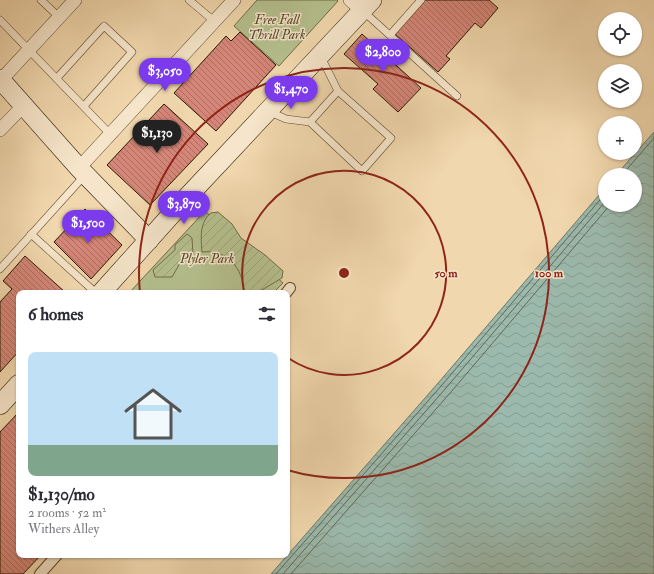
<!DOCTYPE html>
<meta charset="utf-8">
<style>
:root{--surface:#fff;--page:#f2f2f3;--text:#2b2b33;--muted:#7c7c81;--accent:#7c3aed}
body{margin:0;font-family:"IM FELL Double Pica",serif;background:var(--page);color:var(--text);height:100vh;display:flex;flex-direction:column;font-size:15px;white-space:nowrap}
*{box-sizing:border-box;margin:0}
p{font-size:13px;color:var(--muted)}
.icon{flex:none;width:22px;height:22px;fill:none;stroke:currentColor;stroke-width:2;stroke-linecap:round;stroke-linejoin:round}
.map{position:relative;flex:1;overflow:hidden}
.side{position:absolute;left:16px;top:290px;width:274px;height:268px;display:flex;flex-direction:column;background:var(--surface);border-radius:8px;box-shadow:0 1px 3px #0004}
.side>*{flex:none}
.buttons{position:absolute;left:598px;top:12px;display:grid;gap:8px}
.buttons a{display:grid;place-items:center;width:44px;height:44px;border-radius:50%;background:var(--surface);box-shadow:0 1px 3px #0004;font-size:20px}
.price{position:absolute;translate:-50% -34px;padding:0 9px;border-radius:14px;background:var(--accent);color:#fff;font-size:13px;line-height:26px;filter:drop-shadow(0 1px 2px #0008)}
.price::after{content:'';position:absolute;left:50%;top:24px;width:12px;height:9px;margin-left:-6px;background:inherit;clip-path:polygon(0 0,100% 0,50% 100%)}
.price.selected{background:#222;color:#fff}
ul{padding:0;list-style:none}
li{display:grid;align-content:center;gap:8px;height:212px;padding:0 12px}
li span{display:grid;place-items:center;height:124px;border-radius:8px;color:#555}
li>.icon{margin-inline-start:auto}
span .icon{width:72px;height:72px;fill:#fffc;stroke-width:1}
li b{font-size:17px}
h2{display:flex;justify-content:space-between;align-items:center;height:48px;padding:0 12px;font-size:17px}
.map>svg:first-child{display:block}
.park{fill:#b5bf8e;stroke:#6f6c47}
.garden{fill:url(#garden-furrows);stroke:#6f6c47}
.water{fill:url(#water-waves);stroke:#6d7967}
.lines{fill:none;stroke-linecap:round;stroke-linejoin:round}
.shore{stroke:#626856;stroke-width:1}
.building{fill:url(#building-back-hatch);stroke:#291800}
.service-casing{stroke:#5b482b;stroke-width:8}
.pedestrian-casing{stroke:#5b482b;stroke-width:12}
.minor-casing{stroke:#5b482b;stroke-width:14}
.secondary-casing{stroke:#291800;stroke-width:20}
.service{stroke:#f6e5ca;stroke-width:7}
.pedestrian{stroke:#f6e5ca;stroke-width:10}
.minor{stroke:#f6e5ca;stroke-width:13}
.secondary{stroke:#f6e5ca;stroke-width:19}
.ring{fill:none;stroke:#8f2418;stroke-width:2}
.labels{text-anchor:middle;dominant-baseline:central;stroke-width:3;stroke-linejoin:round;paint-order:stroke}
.park-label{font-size:13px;font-style:italic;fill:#534a2b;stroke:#f6e5ca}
.centre{fill:#8f2418;stroke:#f6e5ca;stroke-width:2}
.ring-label{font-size:12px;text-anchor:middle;font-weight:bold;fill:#8f2418;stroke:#f6e5ca;stroke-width:3;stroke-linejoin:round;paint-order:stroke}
</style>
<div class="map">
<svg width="654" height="574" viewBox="0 0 654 574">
<defs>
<pattern id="garden-furrows" width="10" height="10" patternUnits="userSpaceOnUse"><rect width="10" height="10" fill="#b5bf8e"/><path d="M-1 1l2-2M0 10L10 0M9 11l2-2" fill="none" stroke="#9ca379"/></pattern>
<pattern id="water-waves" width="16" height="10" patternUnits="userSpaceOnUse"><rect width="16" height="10" fill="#9bb9ac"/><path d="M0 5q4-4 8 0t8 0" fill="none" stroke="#869e92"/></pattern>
<pattern id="building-back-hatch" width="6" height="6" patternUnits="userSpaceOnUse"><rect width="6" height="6" fill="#d58678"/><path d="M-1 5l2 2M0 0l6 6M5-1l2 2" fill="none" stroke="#ad6d60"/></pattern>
</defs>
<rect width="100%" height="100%" fill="#f1d7ad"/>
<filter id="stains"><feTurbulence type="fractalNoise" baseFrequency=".005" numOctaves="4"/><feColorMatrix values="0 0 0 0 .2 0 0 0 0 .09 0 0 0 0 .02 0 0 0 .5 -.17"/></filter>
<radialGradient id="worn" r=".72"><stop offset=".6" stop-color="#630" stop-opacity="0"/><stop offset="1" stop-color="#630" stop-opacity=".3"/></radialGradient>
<g class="park">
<path d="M257 0H337L338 1 279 66 234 26Z"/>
<path d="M205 211 283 283 273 293H129Z"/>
</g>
<g class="garden">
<path d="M218 212 232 224 241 238 265 255 283 271 282 278 260 291 244 292C243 268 227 249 202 252 201 239 199 222 211 213Z"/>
<path d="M187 234 192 238 193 254 180 263 172 277H155L153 270 175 250V245Z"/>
</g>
<path class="water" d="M654 132V574H271L439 382 605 188V205H635V175H616Z"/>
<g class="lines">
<g class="shore">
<path d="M622 175 654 138"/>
<path d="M276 574 442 385 605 194"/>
<path d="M283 574 446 388 605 202"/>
<path d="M291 574 451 392 610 205"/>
</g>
</g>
<g class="building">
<path d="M425 0H489L498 8 481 28 475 23 446 56 450 59 438 72 395 34Z"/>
<path d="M240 32 276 65 216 131 174 93 226 36 231 41Z"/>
<path d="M362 34 421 88 398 112 373 89 378 84 344 54Z"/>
<path d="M164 104 208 144 150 205 107 165Z"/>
<path d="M85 209 122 245 91 279 54 242Z"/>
<path d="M25 256 66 293H19V351L0 372V302L12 289 3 281Z"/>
<path d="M19 412V555H41L23 574H0V432Z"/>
</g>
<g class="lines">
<defs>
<g id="service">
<path d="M41 0 59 17"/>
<path d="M189 0 214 21"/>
<path d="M363 11 457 96"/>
<path d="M0 20 110 134"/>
<path d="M390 35 421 0"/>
<path d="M57 78 104 26 132 52 84 106"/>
<path d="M268 111 286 119 310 122 362 171 391 138 338 91 321 57"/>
<path d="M310 122 338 91"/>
<path d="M31 234 96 293"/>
<path d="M0 269 85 175"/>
</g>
<g id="pedestrian">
<path d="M286 293 290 288"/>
<path d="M40 574 57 555"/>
</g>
<g id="minor">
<path d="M350 0 363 11"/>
<path d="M1 80 75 0"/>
<path d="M0 130 23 106"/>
<path d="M79 168 234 0"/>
</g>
<g id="secondary">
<path d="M0 79 79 168 149 240"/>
<path d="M101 293 189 195 372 0"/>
<path d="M0 405 19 384"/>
</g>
</defs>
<use href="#service" class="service-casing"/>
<use href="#pedestrian" class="pedestrian-casing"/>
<use href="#minor" class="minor-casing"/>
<use href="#secondary" class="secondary-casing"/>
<use href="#service" class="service"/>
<use href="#pedestrian" class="pedestrian"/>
<use href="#minor" class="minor"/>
<use href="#secondary" class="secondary"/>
</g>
<g class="ring">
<path d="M244 292A102 102 0 1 1 288 358"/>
<path d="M140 293A205 205 0 1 1 287 470"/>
</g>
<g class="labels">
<g class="park-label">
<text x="277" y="20">Free Fall<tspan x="277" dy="15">Thrill Park</tspan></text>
<text x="207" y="259">Plyler Park</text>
</g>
</g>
<circle cx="344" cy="273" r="6" class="centre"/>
<g class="ring-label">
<text x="446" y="277">50 m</text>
<text x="549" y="277">100 m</text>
</g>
<rect width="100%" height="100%" filter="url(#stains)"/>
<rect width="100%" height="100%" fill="url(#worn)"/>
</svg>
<div class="buttons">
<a><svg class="icon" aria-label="locate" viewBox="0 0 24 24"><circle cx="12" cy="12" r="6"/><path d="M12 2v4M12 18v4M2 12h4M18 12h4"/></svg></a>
<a><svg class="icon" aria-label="layers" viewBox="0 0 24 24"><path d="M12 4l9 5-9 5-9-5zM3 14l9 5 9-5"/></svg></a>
<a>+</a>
<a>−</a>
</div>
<b class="price" style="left:383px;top:73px">$2,800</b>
<b class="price" style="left:165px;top:92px">$3,050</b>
<b class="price" style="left:291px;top:110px">$1,470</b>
<b class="price selected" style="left:157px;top:154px">$1,130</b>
<b class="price" style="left:184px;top:225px">$3,870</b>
<b class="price" style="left:88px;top:244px">$1,500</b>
<section class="side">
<h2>6 homes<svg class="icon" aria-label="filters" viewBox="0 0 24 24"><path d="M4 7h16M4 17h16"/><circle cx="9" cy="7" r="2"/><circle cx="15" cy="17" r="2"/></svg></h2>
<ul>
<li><span style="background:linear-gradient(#bfe0f5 75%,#7fa58c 0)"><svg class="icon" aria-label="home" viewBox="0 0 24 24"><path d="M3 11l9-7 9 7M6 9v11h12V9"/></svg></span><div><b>$1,130/mo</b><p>2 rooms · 52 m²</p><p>Withers Alley</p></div></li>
</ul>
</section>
</div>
